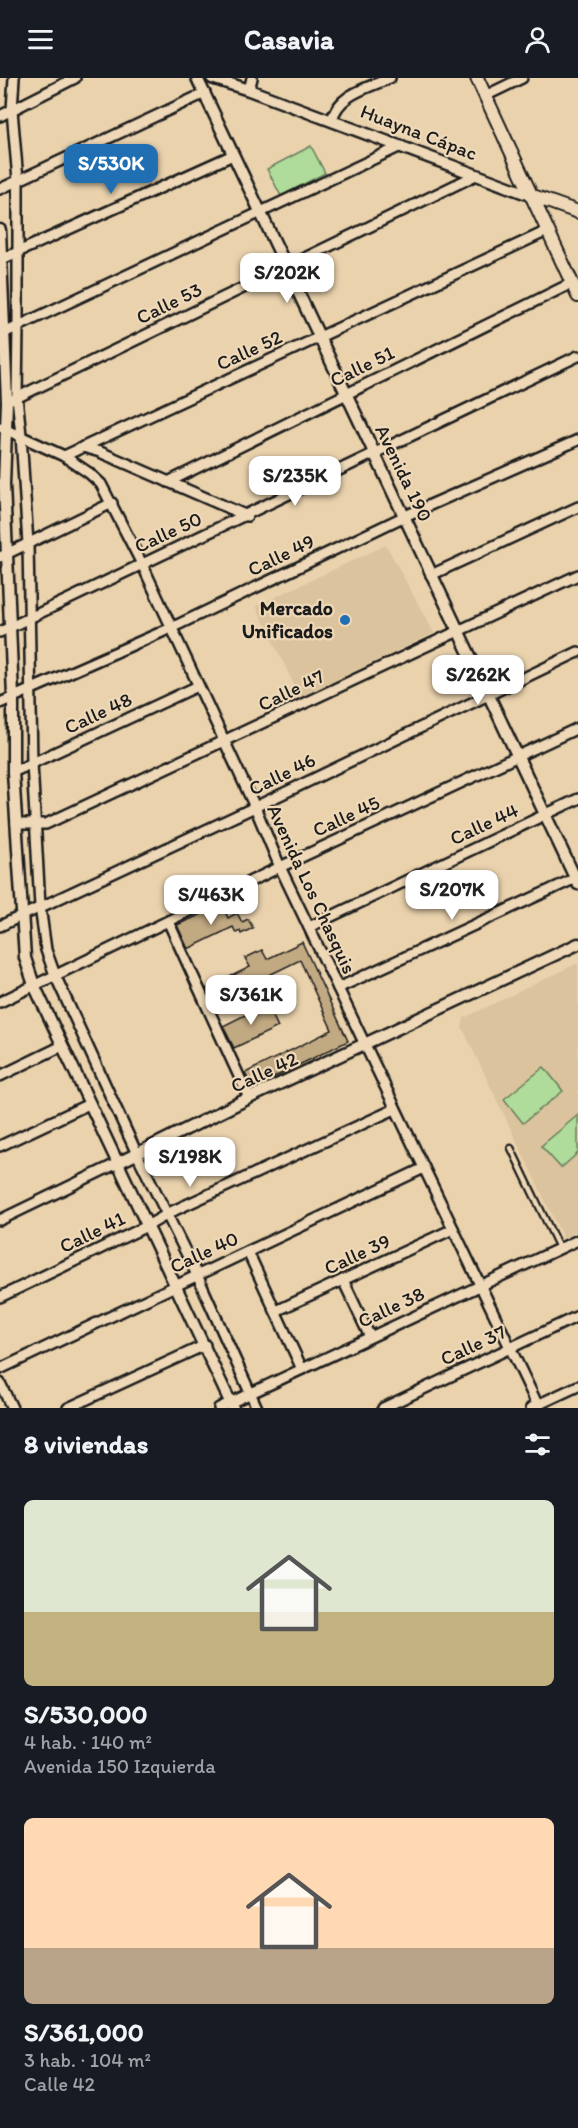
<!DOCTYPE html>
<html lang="es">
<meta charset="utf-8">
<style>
:root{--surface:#171b24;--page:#20242c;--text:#f1f3f6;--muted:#9ea1a6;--accent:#1f6fb2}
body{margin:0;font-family:Itim,sans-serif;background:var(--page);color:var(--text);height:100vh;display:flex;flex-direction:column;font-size:22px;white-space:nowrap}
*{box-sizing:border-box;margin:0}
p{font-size:20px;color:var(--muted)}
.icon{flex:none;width:33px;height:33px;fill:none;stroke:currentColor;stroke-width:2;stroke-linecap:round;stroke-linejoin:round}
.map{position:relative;height:1330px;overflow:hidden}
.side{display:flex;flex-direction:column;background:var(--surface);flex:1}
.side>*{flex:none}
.price{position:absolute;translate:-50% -51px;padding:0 14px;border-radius:12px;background:#fff;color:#222;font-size:20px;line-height:39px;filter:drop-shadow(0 2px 3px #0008)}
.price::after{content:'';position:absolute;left:50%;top:36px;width:18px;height:14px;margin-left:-9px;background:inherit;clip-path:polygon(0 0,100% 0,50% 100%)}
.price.on{background:var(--accent);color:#fff}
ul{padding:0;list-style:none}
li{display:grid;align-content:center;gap:12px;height:318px;padding:0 24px}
li span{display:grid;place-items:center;height:186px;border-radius:9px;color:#555}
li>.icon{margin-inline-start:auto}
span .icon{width:108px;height:108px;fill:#fffc;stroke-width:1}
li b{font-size:26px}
h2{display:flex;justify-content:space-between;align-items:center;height:72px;padding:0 24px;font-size:26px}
header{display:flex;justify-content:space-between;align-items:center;height:78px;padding:0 24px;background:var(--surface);font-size:27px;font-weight:700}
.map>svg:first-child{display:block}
.built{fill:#dac39d}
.green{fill:#afdc9a;stroke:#667c5b;stroke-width:1.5}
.building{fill:#c1a982;stroke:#1c1c1c;stroke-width:1.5}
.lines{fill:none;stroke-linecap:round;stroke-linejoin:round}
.service-casing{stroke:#1c1c1c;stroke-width:9}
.minor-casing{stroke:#1c1c1c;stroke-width:14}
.tertiary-casing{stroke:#1c1c1c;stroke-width:15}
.secondary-casing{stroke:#1c1c1c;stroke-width:16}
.service{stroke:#eed8b7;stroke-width:4.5}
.minor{stroke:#eed8b7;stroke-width:9}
.tertiary{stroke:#eed8b7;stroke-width:10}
.secondary{stroke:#eed8b7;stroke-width:12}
.poi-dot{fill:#1f6fb2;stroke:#eed8b7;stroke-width:2}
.labels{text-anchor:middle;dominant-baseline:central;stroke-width:4.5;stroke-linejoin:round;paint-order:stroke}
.street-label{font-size:20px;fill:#1c1c1c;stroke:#eed8b7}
.poi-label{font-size:20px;font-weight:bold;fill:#1c1c1c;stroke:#eed8b7;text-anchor:end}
</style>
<header><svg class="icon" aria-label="menu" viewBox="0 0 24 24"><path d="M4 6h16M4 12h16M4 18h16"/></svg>Casavia<svg class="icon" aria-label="person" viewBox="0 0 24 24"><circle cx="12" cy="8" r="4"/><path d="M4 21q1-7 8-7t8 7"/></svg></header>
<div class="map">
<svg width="578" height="1330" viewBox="0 0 578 1330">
<rect width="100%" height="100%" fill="#ead2ad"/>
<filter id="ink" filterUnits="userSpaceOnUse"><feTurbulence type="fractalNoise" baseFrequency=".0167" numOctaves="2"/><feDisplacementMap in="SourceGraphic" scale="12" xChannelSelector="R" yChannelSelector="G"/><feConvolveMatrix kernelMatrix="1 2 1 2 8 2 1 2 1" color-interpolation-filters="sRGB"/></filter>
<g filter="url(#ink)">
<g class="built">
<path d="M386 467 434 555 300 619 256 528Z"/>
<path d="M576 886H578V1153L563 1160 462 949 464 940Z"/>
</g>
<g class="green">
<path d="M311 68 325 95 281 118 267 91Z"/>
<path d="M544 989 563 1013 523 1045 504 1021Z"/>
<path d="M578 1037V1075L561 1090 541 1068Z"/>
</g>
<g class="building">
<path d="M222 827 228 840 237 835 242 844 248 841 253 850 241 856 240 853 236 855 233 849 188 871 177 847Z"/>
<path d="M302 864 348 963 252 1010 245 995 332 952 300 882 214 924 207 910 250 889 245 880 262 872 267 881Z"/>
<path d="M267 926 278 949 234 970 223 948Z"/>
</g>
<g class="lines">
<defs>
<path id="service" d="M511 1070 559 1170"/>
<g id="minor">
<path d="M14 0 12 32 18 102V248L17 319 21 357 28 466 32 685 40 828 46 872 55 897 137 1076 197 1197 257 1330"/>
<path d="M249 12 252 0"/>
<path d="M485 18 522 0"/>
<path d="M0 38 75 0"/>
<path d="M332 42C338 16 368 10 390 0"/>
<path d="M0 111 205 15"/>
<path d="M0 182 233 77"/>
<path d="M4 255 401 68"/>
<path d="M14 321 476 97"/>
<path d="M0 349 64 378 89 395 101 406 142 486 255 729 280 789 539 1330"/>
<path d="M83 369 100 374 247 438"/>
<path d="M64 378 547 153"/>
<path d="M168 404 572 205"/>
<path d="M0 479 112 425"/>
<path d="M431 497 578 429"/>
<path d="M0 554 578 278"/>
<path d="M0 625 171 550 405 438 578 362"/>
<path d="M13 694 198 608"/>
<path d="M16 746H46L578 497"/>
<path d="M168 843 249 1020"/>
<path d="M0 848 255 729 578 574"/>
<path d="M309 849 578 721"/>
<path d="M338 910 578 799"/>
<path d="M0 924 280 789 578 650"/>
<path d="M0 998 62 968"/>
<path d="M0 1068 89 1026"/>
<path d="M0 1142 118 1085"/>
<path d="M248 1174 302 1291"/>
<path d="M343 1202 370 1259"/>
<path d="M0 1219 147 1148 175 1132 395 1031"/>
<path d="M276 1233 453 1151"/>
<path d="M0 1291 424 1090"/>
<path d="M0 1305 12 1330"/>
<path d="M68 1330 205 1267"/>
<path d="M219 1330 578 1162"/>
<path d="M383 1330 578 1238"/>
<path d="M531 1330 578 1308"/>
</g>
<g id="tertiary">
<path d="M197 0 578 806"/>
<path d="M212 0 249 12 530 117"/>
<path d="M0 152 7 324 4 406 13 618V694L25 880 34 907 233 1330"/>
<path d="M118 1085 249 1020 578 866"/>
</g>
<g id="secondary">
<path d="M477 0 578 218"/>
<path d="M530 117 578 134"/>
</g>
</defs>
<use href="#service" class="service-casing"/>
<use href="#minor" class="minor-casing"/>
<use href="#tertiary" class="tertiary-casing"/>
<use href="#secondary" class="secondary-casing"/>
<use href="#service" class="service"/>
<use href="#minor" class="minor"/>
<use href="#tertiary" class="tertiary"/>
<use href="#secondary" class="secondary"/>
</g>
</g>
<circle class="poi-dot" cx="345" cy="542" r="6"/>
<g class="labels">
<g class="street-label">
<text transform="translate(419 54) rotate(21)">Huayna Cápac</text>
<text transform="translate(169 225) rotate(-26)">Calle 53</text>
<text transform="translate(249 272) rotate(-25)">Calle 52</text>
<text transform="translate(362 288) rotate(-26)">Calle 51</text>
<text transform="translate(404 395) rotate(64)">Avenida 190</text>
<text transform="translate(168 454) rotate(-25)">Calle 50</text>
<text transform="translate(281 477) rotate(-26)">Calle 49</text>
<text transform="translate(291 612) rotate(-26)">Calle 47</text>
<text transform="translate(98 635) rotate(-25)">Calle 48</text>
<text transform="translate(282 696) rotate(-26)">Calle 46</text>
<text transform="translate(346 738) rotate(-25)">Calle 45</text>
<text transform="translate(484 746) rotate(-25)">Calle 44</text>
<text transform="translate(312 811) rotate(65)">Avenida Los Chasquis</text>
<text transform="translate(264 994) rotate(-25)">Calle 42</text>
<text transform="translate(92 1154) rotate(-26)">Calle 41</text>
<text transform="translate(204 1174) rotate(-25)">Calle 40</text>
<text transform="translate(357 1176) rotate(-25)">Calle 39</text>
<text transform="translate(391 1229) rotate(-25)">Calle 38</text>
<text transform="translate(473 1267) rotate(-25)">Calle 37</text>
</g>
<g class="poi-label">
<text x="333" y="530">Mercado<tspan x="333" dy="23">Unificados</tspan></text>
</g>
</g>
</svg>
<b class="price on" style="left:111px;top:117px">S/530K</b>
<b class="price" style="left:287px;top:226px">S/202K</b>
<b class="price" style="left:295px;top:429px">S/235K</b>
<b class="price" style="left:478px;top:628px">S/262K</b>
<b class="price" style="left:452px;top:843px">S/207K</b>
<b class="price" style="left:211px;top:848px">S/463K</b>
<b class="price" style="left:251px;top:948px">S/361K</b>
<b class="price" style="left:190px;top:1110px">S/198K</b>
</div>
<section class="side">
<h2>8 viviendas<svg class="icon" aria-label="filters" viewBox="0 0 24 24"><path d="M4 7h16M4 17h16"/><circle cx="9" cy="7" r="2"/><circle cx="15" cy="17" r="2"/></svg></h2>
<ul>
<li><span style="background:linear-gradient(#dfe7d0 60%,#c2b280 0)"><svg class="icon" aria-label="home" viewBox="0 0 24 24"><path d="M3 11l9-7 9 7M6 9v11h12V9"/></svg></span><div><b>S/530,000</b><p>4 hab. · 140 m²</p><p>Avenida 150 Izquierda</p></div></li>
<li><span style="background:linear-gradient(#ffd9b3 70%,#b9a48a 0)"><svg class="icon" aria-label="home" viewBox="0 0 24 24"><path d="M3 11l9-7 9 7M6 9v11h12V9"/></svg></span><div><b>S/361,000</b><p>3 hab. · 104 m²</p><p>Calle 42</p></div></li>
</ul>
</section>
